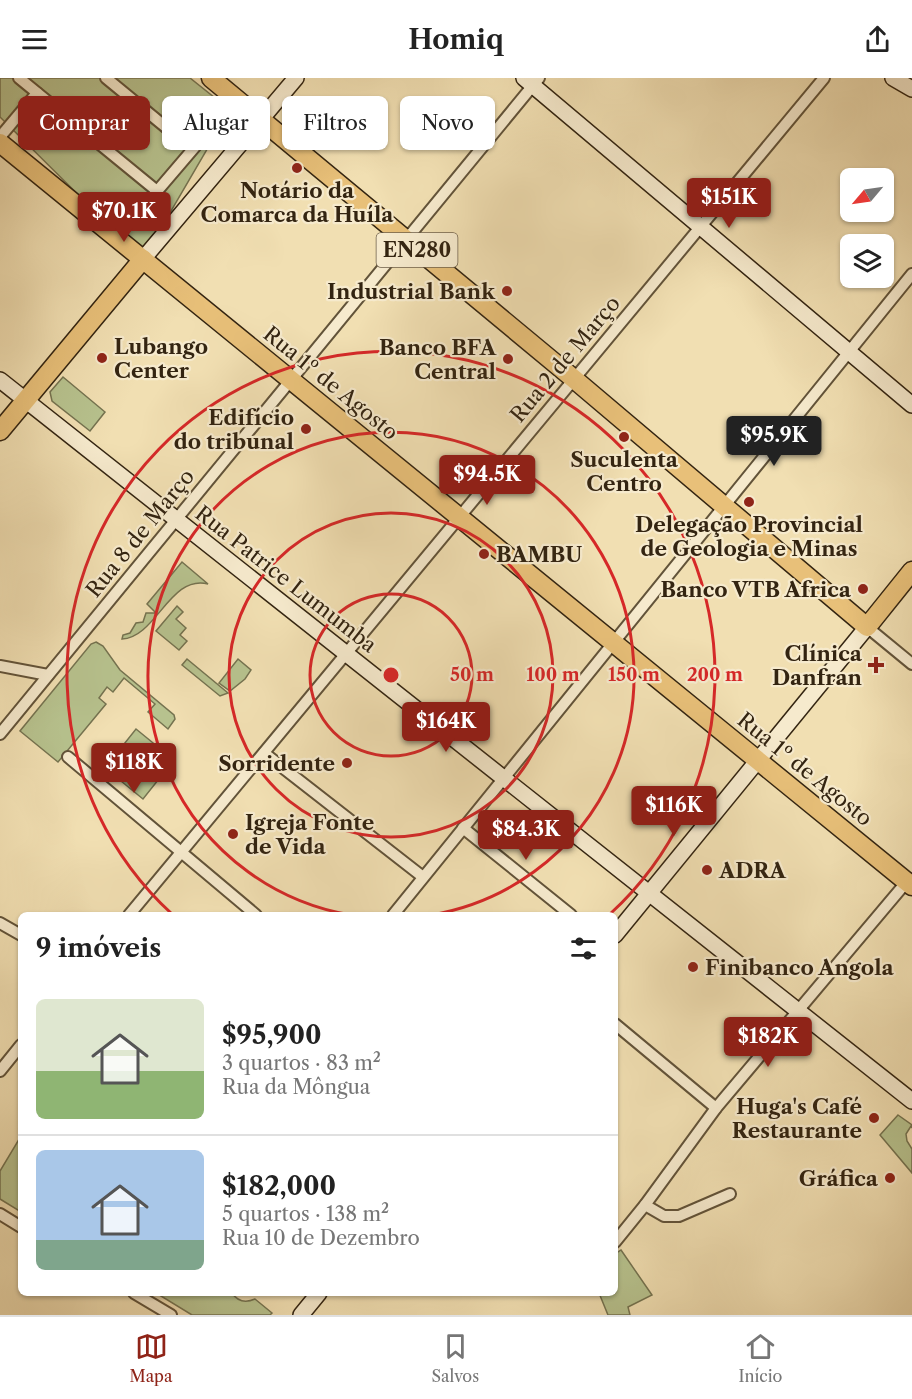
<!DOCTYPE html>
<html lang="pt">
<meta charset="utf-8">
<style>
:root{--surface:#fff;--page:#f2f2f2;--text:#222;--muted:#767676;--line:#e0e0e0;--accent:#8f2418}
body{margin:0;font-family:"Libre Caslon Text",serif;background:var(--page);color:var(--text);height:100vh;display:flex;flex-direction:column;font-size:22px;white-space:nowrap}
*{box-sizing:border-box;margin:0}
p{font-size:20px;color:var(--muted)}
.icon{flex:none;width:33px;height:33px;fill:none;stroke:currentColor;stroke-width:2;stroke-linecap:round;stroke-linejoin:round}
.map{position:relative;flex:1;overflow:hidden}
.sheet{position:absolute;left:18px;top:834px;width:600px;height:384px;display:flex;flex-direction:column;background:var(--surface);border-radius:9px;box-shadow:0 2px 4px #0004}
.sheet>*{flex:none}
.banner{position:absolute;left:18px;top:18px;width:600px;height:54px;display:flex;gap:12px}
.needle{width:39px;rotate:241deg}
.buttons{position:absolute;left:840px;top:90px;display:grid;gap:12px}
.buttons a{display:grid;place-items:center;width:54px;height:54px;border-radius:9px;background:var(--surface);box-shadow:0 2px 4px #0004;font-size:30px}
.price{position:absolute;translate:-50% -51px;padding:0 14px;border-radius:6px;background:var(--accent);color:#fff;font-size:20px;line-height:39px;filter:drop-shadow(0 2px 3px #0008)}
.price::after{content:'';position:absolute;left:50%;top:36px;width:18px;height:14px;margin-left:-9px;background:inherit;clip-path:polygon(0 0,100% 0,50% 100%)}
.price.active{background:#222;color:#fff}
ul{padding:0;list-style:none}
li{display:flex;align-items:center;gap:18px;height:150px;padding:0 18px}
li+li{border-top:2px solid var(--line)}
li span{display:grid;place-items:center;flex:none;width:168px;height:120px;border-radius:9px;color:#555}
li>.icon{margin-inline-start:auto}
span .icon{width:72px;height:72px;fill:#fffc;stroke-width:1}
li b{font-size:26px}
h2{display:flex;justify-content:space-between;align-items:center;height:72px;padding:0 18px;font-size:26px}
.tag{padding:0 21px;border-radius:9px;background:var(--surface);box-shadow:0 2px 4px #0004;font-size:21px;line-height:54px}
.tag.active{background:var(--accent);color:#fff}
header{display:flex;justify-content:space-between;align-items:center;height:78px;padding:0 18px;background:var(--surface);font-size:27px;font-weight:700}
.menu{display:flex;justify-content:space-around;align-items:center;height:84px;border-top:2px solid var(--line);background:var(--surface);font-size:16px;color:var(--muted)}
.menu a{display:grid;justify-items:center;gap:3px}
.menu .active{color:var(--accent)}
.map>svg:first-child{display:block}
.green{fill:#b7c28e;stroke:#757350;stroke-width:1.5}
.lines{fill:none;stroke-linecap:round;stroke-linejoin:round}
.street-casing{stroke:#625339;stroke-width:14}
.secondary-casing{stroke:#332411;stroke-width:18}
.primary-casing{stroke:#332411;stroke-width:21}
.street{stroke:#f6eacd;stroke-width:10}
.secondary{stroke:#f6eacd;stroke-width:15}
.primary{stroke:#e8c079;stroke-width:18}
.ring{fill:none;stroke:#d62828;stroke-width:3}
.poi-dot{fill:#8f2418;stroke:#f6eacd;stroke-width:2}
.labels{text-anchor:middle;dominant-baseline:central;stroke-width:4.5;stroke-linejoin:round;paint-order:stroke}
.shield{fill:#f6eacd;stroke:#6e5f49;stroke-width:1.5}
.shield-label{font-size:20px;font-weight:bold;fill:#332411}
.poi-label{font-size:21px;font-weight:bold;fill:#332411;stroke:#f6eacd;text-anchor:end}
.street-label{font-size:21px;fill:#332411;stroke:#f6eacd}
.centre{fill:#d62828;stroke:#f6eacd;stroke-width:3}
.ring-label{font-size:18px;text-anchor:middle;font-weight:bold;fill:#d62828;stroke:#f6eacd;stroke-width:4.5;stroke-linejoin:round;paint-order:stroke}
</style>
<header><svg class="icon" aria-label="menu" viewBox="0 0 24 24"><path d="M4 6h16M4 12h16M4 18h16"/></svg>Homiq<svg class="icon" aria-label="share" viewBox="0 0 24 24"><path d="M12 15V3M7 8l5-5 5 5M5 13v7h14v-7"/></svg></header>
<div class="map">
<svg width="912" height="1237" viewBox="0 0 912 1237">
<rect width="100%" height="100%" fill="#f1dfb2"/>
<filter id="stains"><feTurbulence type="fractalNoise" baseFrequency=".00333" numOctaves="4"/><feColorMatrix values="0 0 0 0 .2 0 0 0 0 .09 0 0 0 0 .02 0 0 0 .5 -.17"/></filter>
<radialGradient id="worn" r=".72"><stop offset=".6" stop-color="#630" stop-opacity="0"/><stop offset="1" stop-color="#630" stop-opacity=".3"/></radialGradient>
<g class="green">
<path d="M0 0H190L230 32 143 181 0 39Z"/>
<path d="M63 299 105 334 90 353 52 323 50 314Z"/>
<path d="M182 484 208 506C170 496 156 560 122 561L123 557 130 555 136 545 143 544 146 535H156L147 526Z"/>
<path d="M177 528 183 534 176 541 186 550 180 557 187 563 179 572 156 553Z"/>
<path d="M96 564 103 568 120 592 174 637 175 641 168 651 148 634 155 626 124 600 113 614 107 609 99 620 106 626 58 684 20 653 91 566Z"/>
<path d="M187 581 228 615 220 618 182 587Z"/>
<path d="M238 581 251 592 245 601 230 613 219 605Z"/>
<path d="M136 651 174 682 143 721 105 690Z"/>
<path d="M898 1037 912 1047V1050L911 1048 906 1056 907 1063 912 1071V1095L880 1057Z"/>
<path d="M21 1058V1134L0 1121V1093Z"/>
<path d="M621 1172 652 1217 628 1229 630 1237H608L599 1215H615V1176Z"/>
<path d="M156 1215H232C238 1224 246 1225 255 1221L272 1235 270 1237H192Z"/>
</g>
<g class="lines">
<defs>
<g id="street">
<path d="M19 0 157 113"/>
<path d="M106 0 185 65"/>
<path d="M0 59 37 15"/>
<path d="M108 152H117L129 146 223 36C228 27 225 20 222 10"/>
<path d="M867 549 912 586"/>
<path d="M0 588 48 597"/>
<path d="M0 656 539 0"/>
<path d="M264 675 423 799"/>
<path d="M68 679 256 837"/>
<path d="M463 750 571 837"/>
<path d="M129 837 824 0"/>
<path d="M393 837 912 196"/>
<path d="M0 845 21 857"/>
<path d="M615 946 716 1030"/>
<path d="M0 993 21 967"/>
<path d="M645 1127 664 1138H679L730 1116"/>
<path d="M0 1136 21 1149"/>
<path d="M615 1164 645 1127 716 1030 909 801"/>
<path d="M134 1215 171 1237"/>
</g>
<g id="secondary">
<path d="M524 0 912 327"/>
<path d="M893 0 912 11"/>
<path d="M143 181 296 0"/>
<path d="M0 302 912 1023"/>
<path d="M615 857 867 549"/>
<path d="M301 1237 319 1215"/>
</g>
<g id="primary">
<path d="M211 0 574 301 867 549 912 493"/>
<path d="M0 65 912 808"/>
<path d="M0 353 143 181"/>
</g>
</defs>
<use href="#street" class="street-casing"/>
<use href="#secondary" class="secondary-casing"/>
<use href="#primary" class="primary-casing"/>
<use href="#street" class="street"/>
<use href="#secondary" class="secondary"/>
<use href="#primary" class="primary"/>
</g>
<g class="ring">
<circle cx="391" cy="597" r="81"/>
<circle cx="391" cy="597" r="162"/>
<path d="M351 837A243 243 0 1 1 431 837"/>
<path d="M172 836A324 324 0 1 1 610 836"/>
</g>
<g class="poi-dot">
<circle cx="297" cy="90" r="6"/>
<circle cx="507" cy="213" r="6"/>
<circle cx="102" cy="280" r="6"/>
<circle cx="508" cy="281" r="6"/>
<circle cx="306" cy="351" r="6"/>
<circle cx="624" cy="359" r="6"/>
<circle cx="749" cy="424" r="6"/>
<circle cx="484" cy="476" r="6"/>
<circle cx="863" cy="511" r="6"/>
<path d="M873 578h6v6h6v6h-6v6h-6v-6h-6v-6h6z"/>
<circle cx="347" cy="685" r="6"/>
<circle cx="233" cy="756" r="6"/>
<circle cx="707" cy="792" r="6"/>
<circle cx="693" cy="889" r="6"/>
<circle cx="874" cy="1040" r="6"/>
<circle cx="890" cy="1100" r="6"/>
</g>
<g class="labels">
<rect class="shield" x="376.5" y="155" width="81" height="34" rx="4.5"/>
<g class="shield-label">
<text x="417" y="172">EN280</text>
</g>
<g class="poi-label">
<text x="297" y="112" text-anchor="middle">Notário da<tspan x="297" dy="24">Comarca da Huíla</tspan></text>
<text x="495" y="213">Industrial Bank</text>
<text x="114" y="268" text-anchor="start">Lubango<tspan x="114" dy="24">Center</tspan></text>
<text x="496" y="269">Banco BFA<tspan x="496" dy="24">Central</tspan></text>
<text x="294" y="339">Edifício<tspan x="294" dy="24">do tribunal</tspan></text>
<text x="624" y="381" text-anchor="middle">Suculenta<tspan x="624" dy="24">Centro</tspan></text>
<text x="749" y="446" text-anchor="middle">Delegação Provincial<tspan x="749" dy="24">de Geologia e Minas</tspan></text>
<text x="496" y="476" text-anchor="start">BAMBU</text>
<text x="851" y="511">Banco VTB Africa</text>
<text x="862" y="575">Clínica<tspan x="862" dy="24">Danfran</tspan></text>
<text x="335" y="685">Sorridente</text>
<text x="245" y="744" text-anchor="start">Igreja Fonte<tspan x="245" dy="24">de Vida</tspan></text>
<text x="719" y="792" text-anchor="start">ADRA</text>
<text x="705" y="889" text-anchor="start">Finibanco Angola</text>
<text x="862" y="1028">Huga's Café<tspan x="862" dy="24">Restaurante</tspan></text>
<text x="878" y="1100">Gráfica</text>
</g>
<g class="street-label">
<text transform="translate(565 281) rotate(-50)">Rua 2 de Março</text>
<text transform="translate(331 305) rotate(39)">Rua 1º de Agosto</text>
<text transform="translate(140 455) rotate(-51)">Rua 8 de Março</text>
<text transform="translate(286 501) rotate(38)">Rua Patrice Lumumba</text>
<text transform="translate(805 691) rotate(39)">Rua 1º de Agosto</text>
</g>
</g>
<circle cx="391" cy="597" r="9" class="centre"/>
<g class="ring-label">
<text x="472" y="603">50 m</text>
<text x="553" y="603">100 m</text>
<text x="634" y="603">150 m</text>
<text x="715" y="603">200 m</text>
</g>
<rect width="100%" height="100%" filter="url(#stains)"/>
<rect width="100%" height="100%" fill="url(#worn)"/>
</svg>
<div class="buttons">
<a><svg class="needle" viewBox="-14 -14 28 28"><path d="M0-13l5 13h-10z" fill="#e53935"/><path d="M0 13l5-13h-10z" fill="#767676"/></svg></a>
<a><svg class="icon" aria-label="layers" viewBox="0 0 24 24"><path d="M12 4l9 5-9 5-9-5zM3 14l9 5 9-5"/></svg></a>
</div>
<b class="price" style="left:729px;top:151px">$151K</b>
<b class="price" style="left:124px;top:165px">$70.1K</b>
<b class="price active" style="left:774px;top:389px">$95.9K</b>
<b class="price" style="left:487px;top:428px">$94.5K</b>
<b class="price" style="left:446px;top:675px">$164K</b>
<b class="price" style="left:134px;top:716px">$118K</b>
<b class="price" style="left:674px;top:759px">$116K</b>
<b class="price" style="left:526px;top:783px">$84.3K</b>
<b class="price" style="left:768px;top:990px">$182K</b>
<div class="banner">
<a class="tag active">Comprar</a>
<a class="tag">Alugar</a>
<a class="tag">Filtros</a>
<a class="tag">Novo</a>
</div>
<section class="sheet">
<h2>9 imóveis<svg class="icon" aria-label="filters" viewBox="0 0 24 24"><path d="M4 7h16M4 17h16"/><circle cx="9" cy="7" r="2"/><circle cx="15" cy="17" r="2"/></svg></h2>
<ul>
<li><span style="background:linear-gradient(#dfe7d0 60%,#8fb573 0)"><svg class="icon" aria-label="home" viewBox="0 0 24 24"><path d="M3 11l9-7 9 7M6 9v11h12V9"/></svg></span><div><b>$95,900</b><p>3 quartos · 83 m²</p><p>Rua da Môngua</p></div></li>
<li><span style="background:linear-gradient(#a9c7e8 75%,#7fa58c 0)"><svg class="icon" aria-label="home" viewBox="0 0 24 24"><path d="M3 11l9-7 9 7M6 9v11h12V9"/></svg></span><div><b>$182,000</b><p>5 quartos · 138 m²</p><p>Rua 10 de Dezembro</p></div></li>
</ul>
</section>
</div>
<nav class="menu">
<a class="active"><svg class="icon" aria-label="map" viewBox="0 0 24 24"><path d="M3 6l6-2 6 2 6-2v14l-6 2-6-2-6 2zM9 4v14M15 6v14"/></svg>Mapa</a>
<a><svg class="icon" aria-label="saved" viewBox="0 0 24 24"><path d="M7 4h10v16l-5-4-5 4z"/></svg>Salvos</a>
<a><svg class="icon" aria-label="home" viewBox="0 0 24 24"><path d="M3 11l9-7 9 7M6 9v11h12V9"/></svg>Início</a>
</nav>
